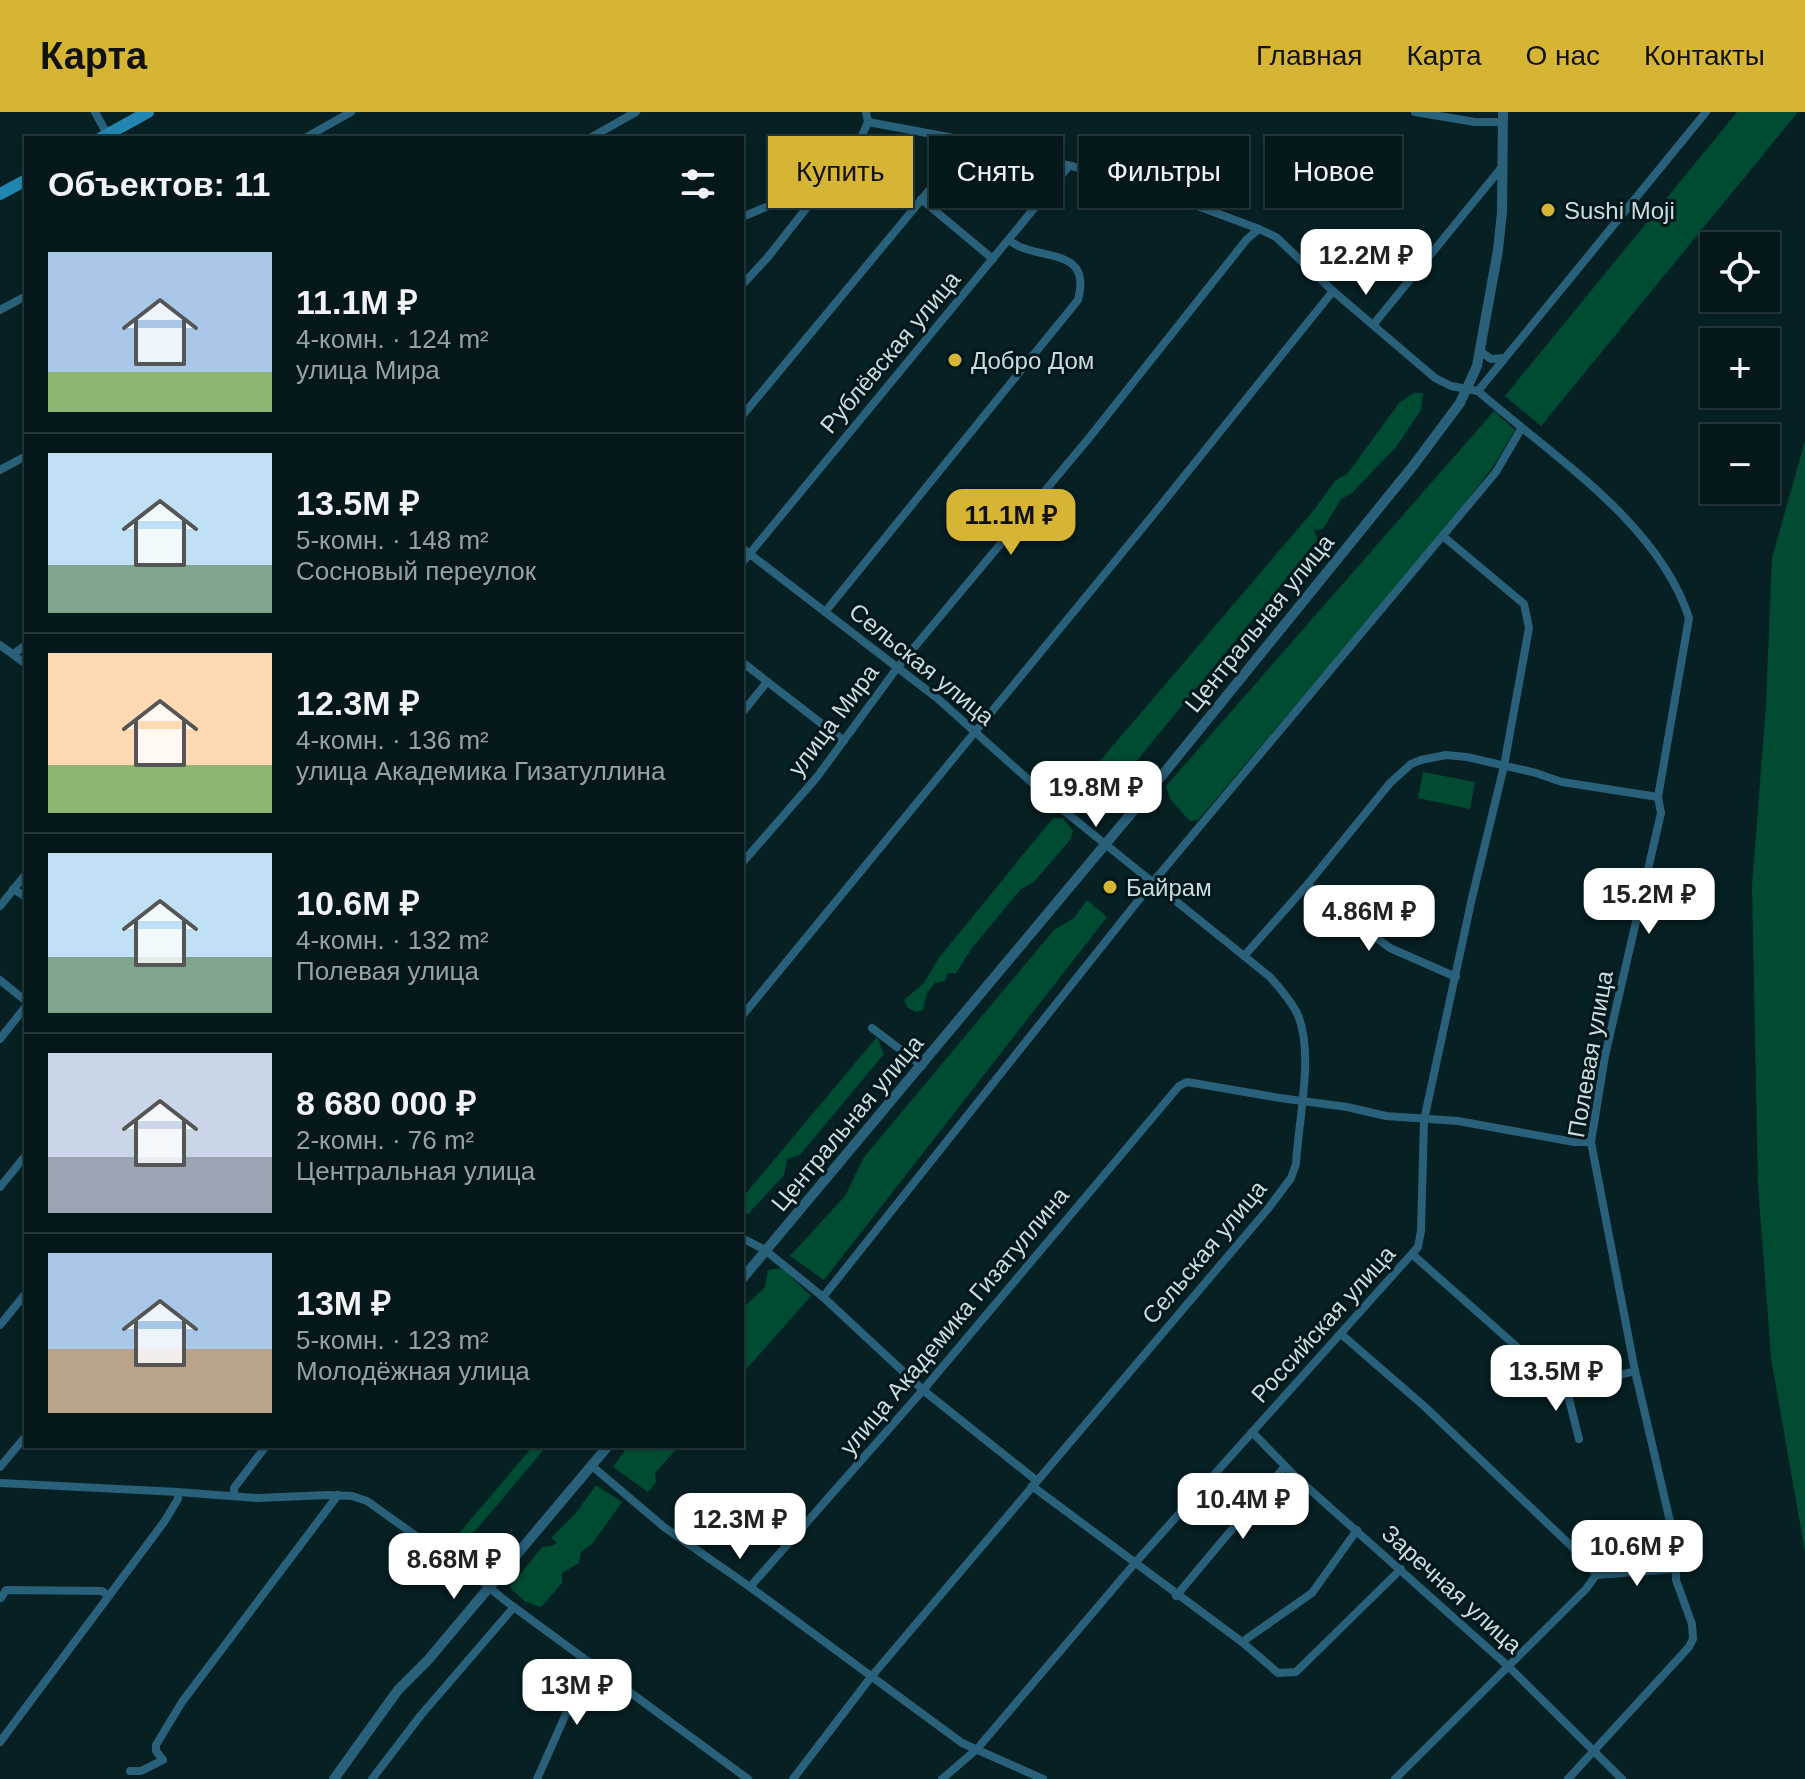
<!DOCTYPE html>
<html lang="ru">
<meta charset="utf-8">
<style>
:root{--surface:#04181b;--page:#122528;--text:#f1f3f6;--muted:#97a0a3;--line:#25373a;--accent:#d6b534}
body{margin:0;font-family:Helvetica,sans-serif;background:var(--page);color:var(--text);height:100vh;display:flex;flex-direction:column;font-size:30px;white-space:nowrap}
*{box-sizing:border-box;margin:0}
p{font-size:26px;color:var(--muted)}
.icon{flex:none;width:44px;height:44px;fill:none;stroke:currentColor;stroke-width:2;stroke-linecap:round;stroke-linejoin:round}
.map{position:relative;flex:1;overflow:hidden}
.sheet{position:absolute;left:24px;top:24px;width:720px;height:1312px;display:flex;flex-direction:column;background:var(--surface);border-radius:0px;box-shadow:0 2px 6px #0004,0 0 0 2px var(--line)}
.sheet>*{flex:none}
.guide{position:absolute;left:768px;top:24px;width:760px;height:72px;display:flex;gap:16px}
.fabs{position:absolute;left:1700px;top:120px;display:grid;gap:16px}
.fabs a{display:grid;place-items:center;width:80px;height:80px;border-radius:0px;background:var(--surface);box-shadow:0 2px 6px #0004,0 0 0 2px var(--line);font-size:40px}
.price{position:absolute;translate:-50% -68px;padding:0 18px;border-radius:16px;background:#fff;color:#222;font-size:26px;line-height:52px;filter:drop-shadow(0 2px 4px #0008)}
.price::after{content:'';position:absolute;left:50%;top:48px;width:24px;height:18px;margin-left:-12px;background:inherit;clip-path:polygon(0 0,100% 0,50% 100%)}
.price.current{background:var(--accent);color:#111}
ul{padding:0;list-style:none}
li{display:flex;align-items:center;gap:24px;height:200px;padding:0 24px}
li+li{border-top:2px solid var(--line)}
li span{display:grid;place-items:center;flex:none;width:224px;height:160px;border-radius:0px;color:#555}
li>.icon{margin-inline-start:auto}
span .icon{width:96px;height:96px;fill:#fffc;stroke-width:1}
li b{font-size:34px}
h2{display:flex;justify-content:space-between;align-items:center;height:96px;padding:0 24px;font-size:34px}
.pill{padding:0 28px;border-radius:0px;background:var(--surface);box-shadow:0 2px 6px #0004,0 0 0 2px var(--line);font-size:28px;line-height:72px}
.pill.current{background:var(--accent);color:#111}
header{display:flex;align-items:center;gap:48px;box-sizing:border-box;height:112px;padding:0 40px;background:var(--accent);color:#111}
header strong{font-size:38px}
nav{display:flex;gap:44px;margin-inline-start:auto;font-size:28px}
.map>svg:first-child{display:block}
.green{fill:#024b33}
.forest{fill:#004c33}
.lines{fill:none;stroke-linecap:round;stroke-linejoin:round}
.minor{stroke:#29607a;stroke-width:8}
.tertiary{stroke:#29607a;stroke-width:10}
.secondary{stroke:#2286b0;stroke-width:12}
.poi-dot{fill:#d6b534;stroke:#00171b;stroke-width:3}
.labels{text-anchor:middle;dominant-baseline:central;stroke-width:6;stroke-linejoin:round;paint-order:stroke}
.poi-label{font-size:24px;fill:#cddbde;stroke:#00171b;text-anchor:start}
.street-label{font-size:24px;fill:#cddbde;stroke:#00171b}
</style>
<header>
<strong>Карта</strong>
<nav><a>Главная</a><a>Карта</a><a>О нас</a><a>Контакты</a></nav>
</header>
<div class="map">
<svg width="1805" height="1667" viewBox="0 0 1805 1667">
<rect width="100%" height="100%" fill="#062024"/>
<g class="green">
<path d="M1805 329V1440L1771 1246 1758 1073 1752 774 1766 592 1772 446Z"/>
<path d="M1423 660 1475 670 1470 697 1418 686Z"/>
</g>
<g class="forest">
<path d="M1737 0H1798L1541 314 1505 284Z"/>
<path d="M1414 281H1423L1421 298 1396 335 1352 381 1341 387 1323 417 1314 418 1318 428 1130 657 1120 660 1112 678 1089 703 1074 686 1099 650 1314 398 1335 369 1348 361 1399 291Z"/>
<path d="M1494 299 1515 318 1492 356 1437 427 1198 708 1190 709 1170 687 1166 674Z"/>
<path d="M1053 706H1063L1073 719 1070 728 1034 770 1021 777 972 836 956 861H948L945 869 935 871 927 881 923 898 916 900 908 896 904 888 924 871 938 847Z"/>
<path d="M1087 788 1107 805 824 1168 790 1144 845 1084 864 1045 1054 818 1074 806Z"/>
<path d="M877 925 884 942 800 1043 787 1047 784 1063 748 1102 742 1099V1086Z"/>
<path d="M782 1156 811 1184 742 1262V1197L765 1175 768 1158Z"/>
<path d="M533 1334H547L458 1439 450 1432Z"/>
<path d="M628 1334H679L655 1361 656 1370 648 1380 613 1355Z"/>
<path d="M596 1373 622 1390 592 1432 581 1440 579 1451 562 1461V1471L541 1495 524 1489 510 1475 542 1435 551 1434 557 1431 551 1426 576 1401Z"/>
</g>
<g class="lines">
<g class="minor">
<path d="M95 0 107 22"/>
<path d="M1415 0 1475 10H1503"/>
<path d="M868 10 970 29 1128 68 1259 117 1276 125 1333 179 1435 266 1451 274 1478 279 1706 0"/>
<path d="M305 26 351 0"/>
<path d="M590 26 636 0"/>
<path d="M921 87 993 147"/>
<path d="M742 105 829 69"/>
<path d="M742 173 768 145 860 28 868 10 866 0"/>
<path d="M0 198 26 184"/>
<path d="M1373 213 1502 55"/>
<path d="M1480 239 1491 247 1504 246"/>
<path d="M1478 279C1551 343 1659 411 1689 506L1658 685 1661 701 1605 944 1591 1030 1635 1259 1676 1435V1468L1692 1512 1693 1527 1689 1535 1568 1667"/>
<path d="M742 304 970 29"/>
<path d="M0 358 26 344"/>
<path d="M742 436 937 586 1058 694 1270 865C1280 876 1290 888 1297 901 1315 940 1298 1010 1296 1052L1291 1066 1267 1098 871 1565 793 1667"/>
<path d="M742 451 1069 54"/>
<path d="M825 500 1078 188C1093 132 1036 151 1009 128"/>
<path d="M0 533 26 552"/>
<path d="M13 542 26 533"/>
<path d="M742 550 844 629"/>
<path d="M742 601 767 570"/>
<path d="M742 751 817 665 897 556 1089 326 1247 127 1259 117"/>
<path d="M1307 773 1390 836 1456 865"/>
<path d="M13 777 26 785"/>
<path d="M0 794 26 762"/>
<path d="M1244 844 1307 773 1390 671 1411 652 1421 648 1446 643 1467 645 1536 661 1562 670 1658 685"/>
<path d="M0 868 26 889"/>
<path d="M742 904 1153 403 1333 179"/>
<path d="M872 916 922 954"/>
<path d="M0 927 26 894"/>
<path d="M0 1075 26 1043"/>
<path d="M742 1126 765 1138 823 1185 923 1278 1037 1369"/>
<path d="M1413 1143 1559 1272 1579 1274 1635 1259"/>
<path d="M823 1185 1153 770 1496 360 1521 317"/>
<path d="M0 1213 26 1181"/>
<path d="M1341 1222 1424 1294 1587 1449 1596 1463"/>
<path d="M1570 1275 1568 1283 1579 1327"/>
<path d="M1252 1320 1298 1367 1509 1555 1622 1667"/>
<path d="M592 1354 664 1415 750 1475 962 1631 1043 1667"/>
<path d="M0 1355 26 1324"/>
<path d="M0 1371 178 1380 257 1386 328 1383 352 1384 367 1389 440 1441 475 1463 503 1487 748 1667"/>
<path d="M1032 1374 1242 1530 1278 1561 1296 1560 1401 1457"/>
<path d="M234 1384V1376L266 1334"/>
<path d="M1596 1463 1674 1457"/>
<path d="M750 1475 923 1278 1179 974 1187 970 1280 986 1347 995 1386 1004 1458 1009 1574 1030H1591"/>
<path d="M1176 1484 1285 1354"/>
<path d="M1 1486 6 1478 102 1479 109 1484"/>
<path d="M1242 1530 1312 1481 1357 1418"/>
<path d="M0 1630 164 1410 178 1387V1380"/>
<path d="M130 1659H141L163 1648 156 1639V1633L182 1590 338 1383"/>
<path d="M372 1667 421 1603 514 1495"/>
<path d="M537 1667 589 1550"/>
<path d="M942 1667 977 1637 1135 1451 1418 1135 1421 1119 1424 1008 1472 786 1504 654 1529 516 1524 492 1444 425"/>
<path d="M1395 1667 1586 1477 1596 1463"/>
</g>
<g class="tertiary">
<path d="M742 1167 1134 698 1413 354 1460 291 1477 254 1498 138 1502 100 1503 0"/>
<path d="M334 1667 398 1578 428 1548 608 1334"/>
</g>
<g class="secondary">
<path d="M101 26 148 0"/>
<path d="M0 82 26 68"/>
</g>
</g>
<g class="poi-dot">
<circle cx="1548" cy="98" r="8"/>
<circle cx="955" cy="248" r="8"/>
<circle cx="1110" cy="775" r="8"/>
</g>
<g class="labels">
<g class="poi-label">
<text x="1564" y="98">Sushi Moji</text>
<text x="971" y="248">Добро Дом</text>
<text x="1126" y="775">Байрам</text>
</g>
<g class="street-label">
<text transform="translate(890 240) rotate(-50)">Рублёвская улица</text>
<text transform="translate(1259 511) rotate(-51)">Центральная улица</text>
<text transform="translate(922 552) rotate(39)">Сельская улица</text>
<text transform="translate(833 608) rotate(-53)">улица Мира</text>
<text transform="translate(1590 942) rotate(-80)">Полевая улица</text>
<text transform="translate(847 1011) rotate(-50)">Центральная улица</text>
<text transform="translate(1204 1140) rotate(-50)">Сельская улица</text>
<text transform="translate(954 1209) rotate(-50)">улица Академика Гизатуллина</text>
<text transform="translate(1323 1212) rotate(-48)">Российская улица</text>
<text transform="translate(1452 1477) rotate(42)">Заречная улица</text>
</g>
</g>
</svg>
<div class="fabs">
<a><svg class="icon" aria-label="locate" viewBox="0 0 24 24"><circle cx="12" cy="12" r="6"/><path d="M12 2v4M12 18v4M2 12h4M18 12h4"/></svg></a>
<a>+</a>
<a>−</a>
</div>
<b class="price" style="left:1366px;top:185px">12.2M ₽</b>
<b class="price current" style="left:1011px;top:445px">11.1M ₽</b>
<b class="price" style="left:1096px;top:717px">19.8M ₽</b>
<b class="price" style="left:1649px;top:824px">15.2M ₽</b>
<b class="price" style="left:1369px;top:841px">4.86M ₽</b>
<b class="price" style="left:1556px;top:1301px">13.5M ₽</b>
<b class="price" style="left:1243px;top:1429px">10.4M ₽</b>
<b class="price" style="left:740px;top:1449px">12.3M ₽</b>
<b class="price" style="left:1637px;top:1476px">10.6M ₽</b>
<b class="price" style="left:454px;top:1489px">8.68M ₽</b>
<b class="price" style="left:577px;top:1615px">13M ₽</b>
<div class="guide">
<a class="pill current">Купить</a>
<a class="pill">Снять</a>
<a class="pill">Фильтры</a>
<a class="pill">Новое</a>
</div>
<section class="sheet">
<h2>Объектов: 11<svg class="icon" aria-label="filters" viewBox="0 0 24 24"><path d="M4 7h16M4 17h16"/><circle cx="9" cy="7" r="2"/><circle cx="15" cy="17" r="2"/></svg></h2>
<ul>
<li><span style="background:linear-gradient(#a9c7e8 75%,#8fb573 0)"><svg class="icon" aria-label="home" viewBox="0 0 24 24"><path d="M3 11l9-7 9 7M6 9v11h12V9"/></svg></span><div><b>11.1M ₽</b><p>4-комн. · 124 m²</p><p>улица Мира</p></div></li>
<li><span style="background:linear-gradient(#bfe0f5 70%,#7fa58c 0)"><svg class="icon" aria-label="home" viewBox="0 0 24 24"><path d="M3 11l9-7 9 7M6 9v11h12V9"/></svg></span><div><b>13.5M ₽</b><p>5-комн. · 148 m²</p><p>Сосновый переулок</p></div></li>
<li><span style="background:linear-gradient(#ffd9b3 70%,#8fb573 0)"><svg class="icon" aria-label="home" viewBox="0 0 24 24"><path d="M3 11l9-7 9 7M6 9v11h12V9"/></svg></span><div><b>12.3M ₽</b><p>4-комн. · 136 m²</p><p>улица Академика Гизатуллина</p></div></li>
<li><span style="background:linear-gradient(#bfe0f5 65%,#7fa58c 0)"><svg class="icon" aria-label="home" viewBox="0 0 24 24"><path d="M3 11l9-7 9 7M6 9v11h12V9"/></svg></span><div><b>10.6M ₽</b><p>4-комн. · 132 m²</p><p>Полевая улица</p></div></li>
<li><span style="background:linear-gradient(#c9d6e8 65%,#9aa5b1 0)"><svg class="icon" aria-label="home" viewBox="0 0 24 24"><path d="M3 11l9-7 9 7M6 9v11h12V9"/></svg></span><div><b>8 680 000 ₽</b><p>2-комн. · 76 m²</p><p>Центральная улица</p></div></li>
<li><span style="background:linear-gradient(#a9c7e8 60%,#b9a48a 0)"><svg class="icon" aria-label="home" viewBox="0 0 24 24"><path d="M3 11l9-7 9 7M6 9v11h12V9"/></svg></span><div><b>13M ₽</b><p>5-комн. · 123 m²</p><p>Молодёжная улица</p></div></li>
</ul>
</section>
</div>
